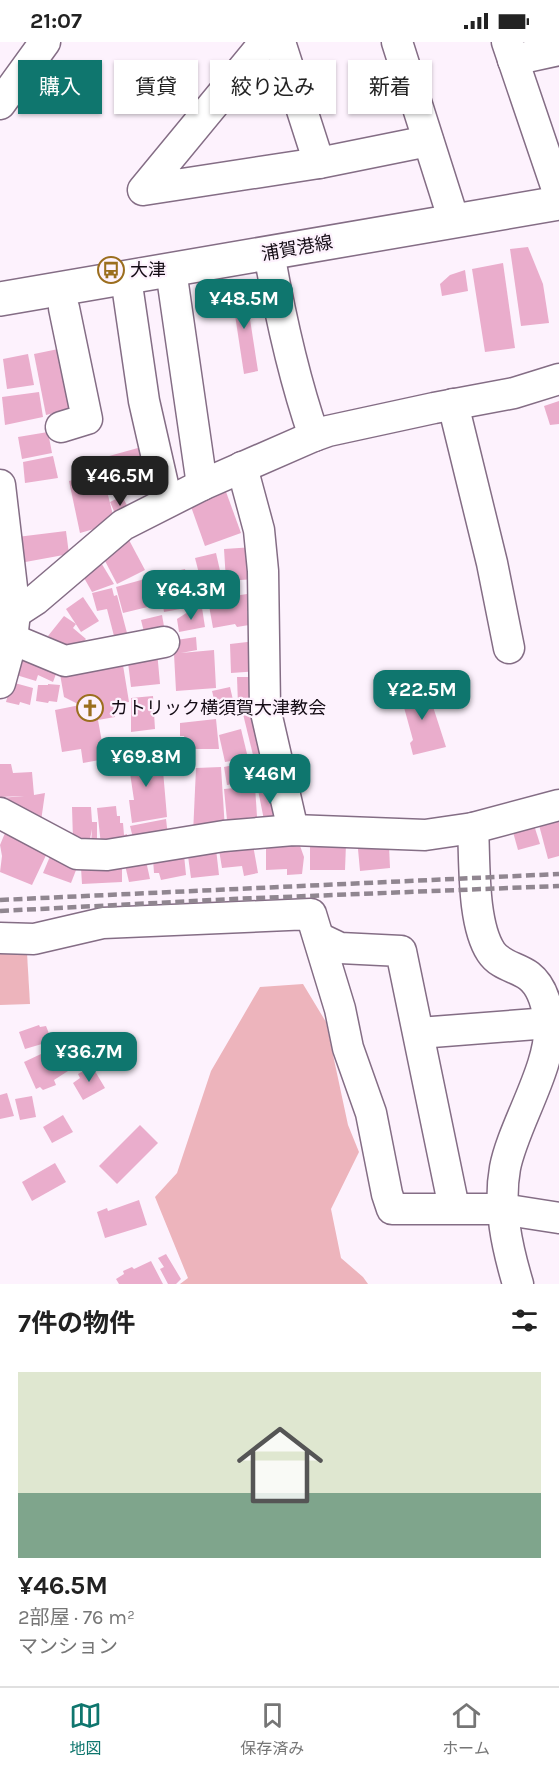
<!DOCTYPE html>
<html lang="ja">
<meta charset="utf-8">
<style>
:root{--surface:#fff;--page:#f2f2f2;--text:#222;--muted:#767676;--line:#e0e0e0;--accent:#0f766e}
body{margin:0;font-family:Karla,"Noto Sans JP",sans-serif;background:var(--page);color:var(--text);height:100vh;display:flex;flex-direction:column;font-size:22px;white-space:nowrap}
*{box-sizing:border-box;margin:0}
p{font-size:20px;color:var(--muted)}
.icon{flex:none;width:33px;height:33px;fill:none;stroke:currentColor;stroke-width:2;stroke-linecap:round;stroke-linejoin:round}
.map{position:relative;height:1242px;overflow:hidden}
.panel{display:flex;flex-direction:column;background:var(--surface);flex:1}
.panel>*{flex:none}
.top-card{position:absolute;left:18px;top:18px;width:524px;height:54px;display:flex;gap:12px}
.price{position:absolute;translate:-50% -51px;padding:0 14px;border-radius:12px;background:var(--accent);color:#fff;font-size:20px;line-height:39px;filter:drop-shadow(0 2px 3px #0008)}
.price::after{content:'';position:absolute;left:50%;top:36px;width:18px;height:14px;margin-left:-9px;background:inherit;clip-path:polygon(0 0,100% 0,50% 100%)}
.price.on{background:#222;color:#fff}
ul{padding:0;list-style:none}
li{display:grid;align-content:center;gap:12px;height:318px;padding:0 18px}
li+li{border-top:2px solid var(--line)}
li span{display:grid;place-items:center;height:186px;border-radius:0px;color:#555}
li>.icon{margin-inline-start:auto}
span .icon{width:108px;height:108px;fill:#fffc;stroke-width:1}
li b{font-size:26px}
h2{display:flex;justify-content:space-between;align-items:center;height:72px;padding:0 18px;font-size:26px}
.tag{padding:0 21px;border-radius:0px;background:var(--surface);box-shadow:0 2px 4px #0004;font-size:21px;line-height:54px}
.tag.on{background:var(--accent);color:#fff}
.status{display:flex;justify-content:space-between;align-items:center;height:42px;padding:0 30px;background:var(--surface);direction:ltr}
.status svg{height:16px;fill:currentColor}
.menu{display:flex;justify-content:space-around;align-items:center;height:84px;border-top:2px solid var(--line);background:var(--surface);font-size:16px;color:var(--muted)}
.menu a{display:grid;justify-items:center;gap:3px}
.menu .on{color:var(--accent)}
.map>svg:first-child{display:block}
.green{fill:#edb4bc}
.building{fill:#eaadcc}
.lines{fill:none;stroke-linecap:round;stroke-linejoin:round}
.minor-casing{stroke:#846d85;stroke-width:33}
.major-casing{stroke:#846d85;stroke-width:36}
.minor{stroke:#fff;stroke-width:30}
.major{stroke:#fff;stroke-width:33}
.rail{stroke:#908690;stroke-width:4.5;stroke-dasharray:9 4.5;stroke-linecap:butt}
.labels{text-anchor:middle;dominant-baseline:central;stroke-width:4.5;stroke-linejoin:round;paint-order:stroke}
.street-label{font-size:18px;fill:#130b14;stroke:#fdf2fd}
.poi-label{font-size:18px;fill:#130b14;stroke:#fdf2fd;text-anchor:start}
</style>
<div class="status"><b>21:07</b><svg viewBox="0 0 49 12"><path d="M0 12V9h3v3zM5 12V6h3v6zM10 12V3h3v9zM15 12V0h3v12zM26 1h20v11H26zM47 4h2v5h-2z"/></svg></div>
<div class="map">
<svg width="559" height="1242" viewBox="0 0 559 1242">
<rect width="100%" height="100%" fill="#fdf2fd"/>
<g class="green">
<path d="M27 911 30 962 0 963V912Z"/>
<path d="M303 942 326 980 348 1083 359 1110 331 1167 341 1216 363 1235 368 1242H180L188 1236 155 1155 177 1131 211 1029 260 945Z"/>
</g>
<g class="building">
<path d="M528 205 543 242 549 281 521 284 510 207Z"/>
<path d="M503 221 515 306 485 310 472 227Z"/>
<path d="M465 228 468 249 442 254 440 242 450 233Z"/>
<path d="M245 245 258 329 244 332 231 247Z"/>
<path d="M68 305 79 365 46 373 34 312Z"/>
<path d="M28 312 34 343 7 347 3 317Z"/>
<path d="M39 350 43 375 5 383 2 355Z"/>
<path d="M559 359V382L550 383 544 364Z"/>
<path d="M48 390 52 411 22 417 18 395Z"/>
<path d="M145 404 154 436 110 448 102 416Z"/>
<path d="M53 414 58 436 25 441 23 420Z"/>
<path d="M102 429 115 481 80 491 69 439Z"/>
<path d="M225 447 241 491 205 504 189 459Z"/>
<path d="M122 454 130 469 117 476 110 460Z"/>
<path d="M66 489 69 512 20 521 17 495Z"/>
<path d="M129 498 145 528 117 542 103 515Z"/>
<path d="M254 505 255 537 226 539 224 507Z"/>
<path d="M216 511 223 542 203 547 195 516Z"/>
<path d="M100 519 114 542 92 550 83 534Z"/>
<path d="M185 527 191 565 164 570 158 533Z"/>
<path d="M152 535 160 562 123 571 116 545Z"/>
<path d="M112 546 114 554 117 553 127 591 114 594 107 567 97 569 92 551Z"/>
<path d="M247 552 250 568 247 569 249 583 237 585 235 582 213 586 208 558Z"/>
<path d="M83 555 99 579 81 590 66 567Z"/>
<path d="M202 566 205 585 179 590 177 577 191 568Z"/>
<path d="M162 573 165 590 145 594 141 578Z"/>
<path d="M64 574 76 582 73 586 86 597 74 610 67 608 48 594Z"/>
<path d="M196 595 197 608 181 611 214 608 216 646 176 649 174 612H172L170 599Z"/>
<path d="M257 599 259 629 231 631 230 602Z"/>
<path d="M23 606 61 619 53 640 38 633 36 639 13 632Z"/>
<path d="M157 609 160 642 131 645 127 612Z"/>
<path d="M121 611 129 660 113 662 115 675 98 678 105 717 83 721 81 707 62 710 55 668 80 663 64 655 60 632Z"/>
<path d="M237 635H262L261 664 238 663Z"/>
<path d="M11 640 33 646 30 663 20 660 19 663 6 660Z"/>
<path d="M48 642 60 643 57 660 49 659 48 661 36 659 38 643H48Z"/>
<path d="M426 643 446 705 413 713 410 701 413 698 400 651Z"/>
<path d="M230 645 236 671 218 674 212 649Z"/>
<path d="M153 654 155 687 131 690V656Z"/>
<path d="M258 668 269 709 253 713 243 672Z"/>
<path d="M216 677 219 707H194L193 703H186L184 694H180V681Z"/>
<path d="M241 687 248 716 225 720 219 693Z"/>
<path d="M179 705 184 721 169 725 165 709Z"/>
<path d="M142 709H150L151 718 162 717 167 775 132 781 129 758H134L130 731 123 732 121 718 142 715Z"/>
<path d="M271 715 276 736 227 743 224 725Z"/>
<path d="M0 722H11L13 731 32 730 34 753 45 751 41 779 0 756 24 754 0 755Z"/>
<path d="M221 725 225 788 193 792 196 726Z"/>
<path d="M268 740 286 779 265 783 257 743Z"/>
<path d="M255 744 257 775 227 778 224 747Z"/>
<path d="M116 764 117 774H120V781H123L124 793 127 792 128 800 101 803 97 766Z"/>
<path d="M72 765H91L92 780H97V803H91L92 787 90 797 73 798Z"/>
<path d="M166 777 168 794 134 800 130 784Z"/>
<path d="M559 778V814L548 817 539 783Z"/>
<path d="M534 783 540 802 518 808 513 790Z"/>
<path d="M5 791 48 809 32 843 0 830 2 814 0 803Z"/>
<path d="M299 801 304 815 302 832 287 833V827L266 828V803Z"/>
<path d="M310 801 346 802 345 828H310Z"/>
<path d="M253 803 258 831 244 834 242 824 222 826 219 808Z"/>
<path d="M389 804 390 826 360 829 358 807Z"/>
<path d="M216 807 219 833 191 836 188 814Z"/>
<path d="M51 812 78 823 71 841 43 831Z"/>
<path d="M184 813 186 833 161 838 159 831H154L153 817Z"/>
<path d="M146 819 150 837 129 840 125 823Z"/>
<path d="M122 824V840L82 842 81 826Z"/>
<path d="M39 983 40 985 46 984 52 999 25 1007 19 990Z"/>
<path d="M58 1011 68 1029 54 1038 56 1043 43 1048 40 1045 36 1047 24 1020 41 1012 47 1021 53 1018 51 1014Z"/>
<path d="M92 1024 105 1046 83 1058 73 1041 80 1036 78 1032Z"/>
<path d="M7 1051 14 1074 0 1077V1053Z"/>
<path d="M32 1054 36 1075 20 1078 15 1057Z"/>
<path d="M63 1073 73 1090 52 1101 43 1085Z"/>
<path d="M140 1083 158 1101 117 1142 99 1124Z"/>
<path d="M55 1121 66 1140 32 1159 22 1140Z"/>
<path d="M139 1158 147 1183 105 1196 97 1170 107 1166 108 1169Z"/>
<path d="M166 1212 181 1237 176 1242H168L160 1227 164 1225 158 1216Z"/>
<path d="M151 1219 163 1242H119L116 1237 124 1232 123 1229 132 1225 134 1227Z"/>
</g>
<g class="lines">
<defs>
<g id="minor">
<path d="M265 0 143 148 319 121 428 99"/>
<path d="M280 0 319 121"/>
<path d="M397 0 454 179"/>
<path d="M507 0 559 153"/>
<path d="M513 18 559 8"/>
<path d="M0 62 45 0"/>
<path d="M269 211C280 273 293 334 314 394"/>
<path d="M171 228 202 443"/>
<path d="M126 236 144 359 167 460"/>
<path d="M453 362 492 521 509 606"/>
<path d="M61 385 87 377 64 266"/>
<path d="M242 425 259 488 263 529 265 666 293 788"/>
<path d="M0 443 15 571 12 597 0 641"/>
<path d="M0 572 15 571 35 558 123 483 202 443 314 394 328 389 434 366 514 351 559 337"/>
<path d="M12 597 65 619 164 600"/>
<path d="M0 771 77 812 107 813 224 794 293 788 425 793 473 786 559 763"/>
<path d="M473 786C475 820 472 881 491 910 500 924 517 925 529 934 542 944 547 963 549 979 554 1022 513 1083 505 1126 498 1165 507 1205 518 1242"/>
<path d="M0 896 34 897 103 881 311 872 340 967 348 1006 371 1071 387 1152 392 1167H502L559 1176"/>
<path d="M319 896 340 906 401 909 454 1166"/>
<path d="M419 991 549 981"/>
</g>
<path id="major" d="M0 257 559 161"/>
</defs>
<use href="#minor" class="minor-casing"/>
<use href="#major" class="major-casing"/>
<use href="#minor" class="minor"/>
<use href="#major" class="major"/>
<g class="rail">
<path d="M0 858 559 832"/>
<path d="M0 869 233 857 559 844"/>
</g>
</g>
<defs>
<symbol id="bus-ring" viewBox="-11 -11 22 22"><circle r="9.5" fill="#fdf2fd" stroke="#9b6e1e" stroke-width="1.5"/><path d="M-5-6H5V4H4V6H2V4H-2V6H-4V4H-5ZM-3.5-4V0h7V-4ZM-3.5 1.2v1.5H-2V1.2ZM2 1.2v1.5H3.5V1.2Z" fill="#9b6e1e"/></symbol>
<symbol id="church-ring" viewBox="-11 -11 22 22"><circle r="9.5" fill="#fdf2fd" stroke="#9b6e1e" stroke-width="1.5"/><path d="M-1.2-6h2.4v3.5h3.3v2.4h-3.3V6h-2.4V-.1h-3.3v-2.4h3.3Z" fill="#9b6e1e"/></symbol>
</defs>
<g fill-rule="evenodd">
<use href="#bus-ring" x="96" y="213" width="30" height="30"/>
<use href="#church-ring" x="75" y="651" width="30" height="30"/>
</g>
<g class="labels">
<g class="street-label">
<text transform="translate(297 206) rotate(-10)">浦賀港線</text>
</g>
<g class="poi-label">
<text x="130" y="228">大津</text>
<text x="110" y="666">カトリック横須賀大津教会</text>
</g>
</g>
</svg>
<b class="price" style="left:244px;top:288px">¥48.5M</b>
<b class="price on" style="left:120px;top:465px">¥46.5M</b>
<b class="price" style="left:191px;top:579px">¥64.3M</b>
<b class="price" style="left:422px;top:679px">¥22.5M</b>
<b class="price" style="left:146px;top:746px">¥69.8M</b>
<b class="price" style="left:270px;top:763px">¥46M</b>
<b class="price" style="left:89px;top:1041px">¥36.7M</b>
<div class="top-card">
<a class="tag on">購入</a>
<a class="tag">賃貸</a>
<a class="tag">絞り込み</a>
<a class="tag">新着</a>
</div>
</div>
<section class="panel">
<h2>7件の物件<svg class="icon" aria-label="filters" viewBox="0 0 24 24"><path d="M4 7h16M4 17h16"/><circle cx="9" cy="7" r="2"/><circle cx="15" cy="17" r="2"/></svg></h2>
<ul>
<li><span style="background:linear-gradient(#dfe7d0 65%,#7fa58c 0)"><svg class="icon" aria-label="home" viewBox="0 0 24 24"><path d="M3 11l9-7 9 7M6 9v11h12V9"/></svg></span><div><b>¥46.5M</b><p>2部屋 · 76 m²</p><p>マンション</p></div></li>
</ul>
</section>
<nav class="menu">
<a class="on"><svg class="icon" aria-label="map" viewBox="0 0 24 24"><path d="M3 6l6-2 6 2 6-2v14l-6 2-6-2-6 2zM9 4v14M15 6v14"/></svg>地図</a>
<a><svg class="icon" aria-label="saved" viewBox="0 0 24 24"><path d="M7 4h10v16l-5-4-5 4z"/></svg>保存済み</a>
<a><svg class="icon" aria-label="home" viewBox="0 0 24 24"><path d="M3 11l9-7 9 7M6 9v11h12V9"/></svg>ホーム</a>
</nav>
